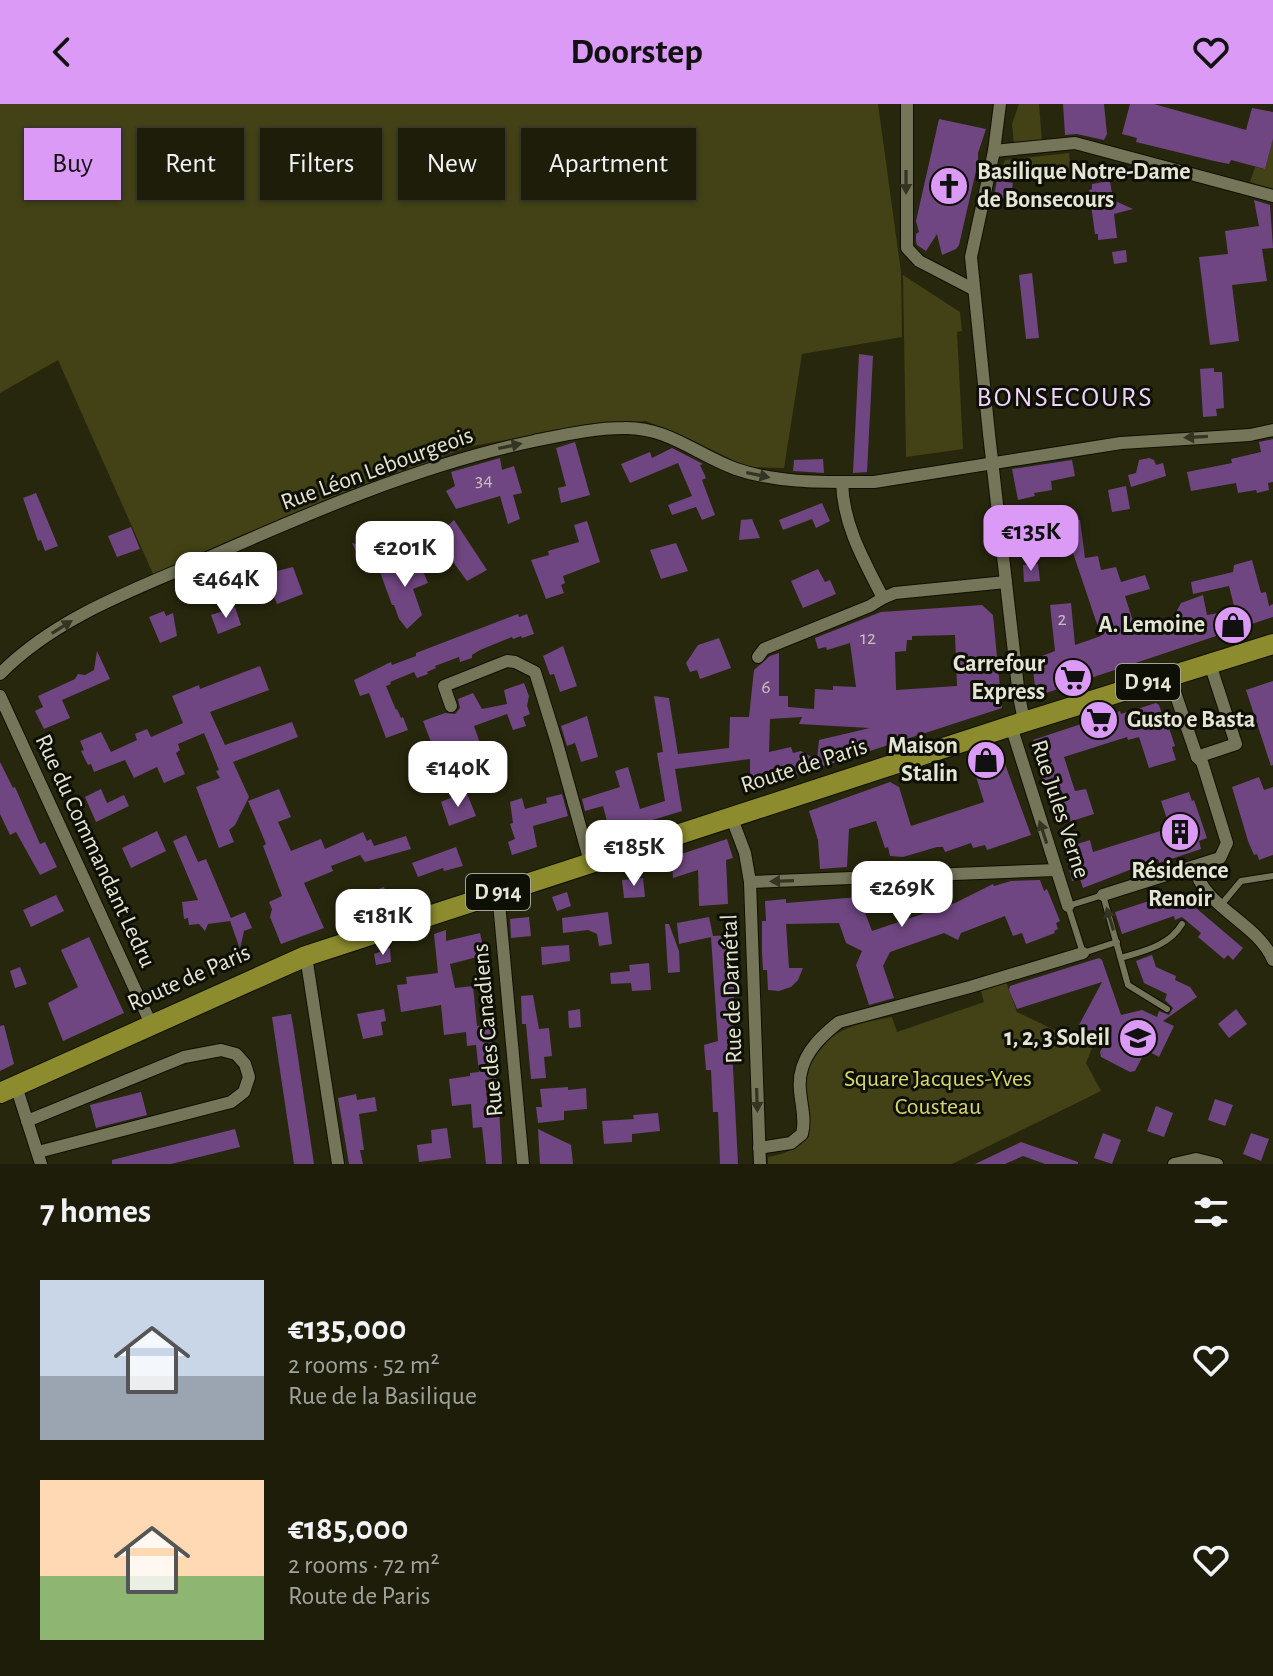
<!DOCTYPE html>
<meta charset="utf-8">
<style>
:root{--surface:#1d1d0a;--page:#252613;--text:#f1f3f6;--muted:#a0a29c;--line:#3b3b2b;--accent:#da9af6}
body{margin:0;font-family:"Alegreya Sans",sans-serif;background:var(--page);color:var(--text);height:100vh;display:flex;flex-direction:column;font-size:30px;white-space:nowrap}
*{box-sizing:border-box;margin:0}
p{font-size:26px;color:var(--muted)}
.icon{flex:none;width:44px;height:44px;fill:none;stroke:currentColor;stroke-width:2;stroke-linecap:round;stroke-linejoin:round}
.map{position:relative;height:1060px;overflow:hidden}
.details{display:flex;flex-direction:column;background:var(--surface);flex:1}
.details>*{flex:none}
.guide{position:absolute;left:24px;top:24px;width:800px;height:72px;display:flex;gap:16px}
.price{position:absolute;translate:-50% -68px;padding:0 18px;border-radius:16px;background:#fff;color:#222;font-size:26px;line-height:52px;filter:drop-shadow(0 2px 4px #0008)}
.price::after{content:'';position:absolute;left:50%;top:48px;width:24px;height:18px;margin-left:-12px;background:inherit;clip-path:polygon(0 0,100% 0,50% 100%)}
.price.active{background:var(--accent);color:#111}
ul{padding:0;list-style:none}
li{display:flex;align-items:center;gap:24px;height:200px;padding:0 40px}
li span{display:grid;place-items:center;flex:none;width:224px;height:160px;border-radius:0px;color:#555}
li>.icon{margin-inline-start:auto}
span .icon{width:96px;height:96px;fill:#fffc;stroke-width:1}
li b{font-size:34px}
h2{display:flex;justify-content:space-between;align-items:center;height:96px;padding:0 40px;font-size:34px}
.tag{padding:0 28px;border-radius:0px;background:var(--surface);box-shadow:0 2px 6px #0004,0 0 0 2px var(--line);font-size:28px;line-height:72px}
.tag.active{background:var(--accent);color:#111}
header{display:flex;justify-content:space-between;align-items:center;height:104px;padding:0 40px;background:var(--accent);color:#111;font-size:36px;font-weight:700}
.map>svg:first-child{display:block}
.green{fill:#424216}
.building{fill:#6f4681;fill-rule:evenodd}
.lines{fill:none;stroke-linecap:round;stroke-linejoin:round}
.service-casing{stroke:#101000;stroke-width:8}
.minor-casing{stroke:#101000;stroke-width:14}
.primary-casing{stroke:#101000;stroke-width:22}
.service{stroke:#757659;stroke-width:6}
.minor{stroke:#757659;stroke-width:12}
.primary{stroke:#8c8c2e;stroke-width:20}
.oneway{fill:#333422}
.labels{text-anchor:middle;dominant-baseline:central;stroke-width:6;stroke-linejoin:round;paint-order:stroke}
.number-label{font-size:20px;fill:#c7bdc0}
.shield{fill:#0f1005;stroke:#a4a597;stroke-width:2}
.shield-label{font-size:22px;font-weight:bold;fill:#e4e5d5}
.poi-label{font-size:24px;font-weight:bold;fill:#e4e5d5;stroke:#0f1005;text-anchor:end}
.street-label{font-size:24px;fill:#e4e5d5;stroke:#0f1005}
.park-label{font-size:24px;fill:#d8d86b;stroke:#0f1005}
.quarter-label{font-size:28px;letter-spacing:2px;fill:#eed3fa;stroke:#0f1005}
</style>
<header><svg class="icon" aria-label="back" viewBox="0 0 24 24"><path d="M15 5l-7 7 7 7"/></svg>Doorstep<svg class="icon" aria-label="heart" viewBox="0 0 24 24"><path d="M12 20l-8-8c-3-5 5-10 8-4 3-6 11-1 8 4z"/></svg></header>
<div class="map">
<svg width="1273" height="1060" viewBox="0 0 1273 1060">
<rect width="100%" height="100%" fill="#27270d"/>
<g class="green">
<path d="M0 0H878L901 168 902 233 802 250 784 364 747 363 694 337 646 317 583 322 467 343 154 472 58 256 0 289Z"/>
<path d="M1019 0H1039L1042 37 1014 41 1012 20Z"/>
<path d="M1273 35V85L1250 78 1255 63 1265 65Z"/>
<path d="M1069 49 1071 69 1012 77 998 74 1005 56Z"/>
<path d="M903 171 960 208 962 227 957 228 963 345 906 353Z"/>
<path d="M1006 878 1017 908 1092 944 1086 959 1101 987 952 1060H768V1053C828 1043 798 1008 808 967 810 958 822 943 829 936 844 921 871 917 892 913L897 928 984 898 981 887Z"/>
</g>
<g class="building">
<path d="M1063 0H1104L1107 30 1104 36 1077 30 1065 31Z"/>
<path d="M1130 0H1154L1246 26 1252 4 1273 8V35L1265 65 1231 56 1229 60 1214 57 1136 38 1137 34 1122 30Z"/>
<path d="M939 15 986 25 978 49V58L959 141 956 145 942 151 937 130 926 147 917 141 916 137V130L919 128 916 117Z"/>
<path d="M997 76 1013 79 1010 96 994 92Z"/>
<path d="M1110 77 1113 96 1133 105 1114 110 1117 134 1098 136V130H1095L1089 86 1092 85V80Z"/>
<path d="M1254 96 1270 101 1273 144 1262 145 1267 177 1232 181 1239 237 1210 241 1199 153 1228 150 1225 127 1259 122Z"/>
<path d="M1126 146 1127 158 1114 160 1112 148Z"/>
<path d="M1032 169 1039 234 1026 235 1019 171Z"/>
<path d="M859 250 873 252 867 368 853 369Z"/>
<path d="M1214 264V268H1222L1224 304 1216 305 1217 312 1203 313 1200 265Z"/>
<path d="M1273 335V378L1268 379 1269 386 1257 389 1256 386 1238 389 1236 379 1191 387 1187 368 1232 359 1231 355 1261 348 1259 338Z"/>
<path d="M575 338 590 391 561 399 558 384 566 382 556 344Z"/>
<path d="M672 344 703 360 700 361 706 374 702 376 715 411 702 416 696 403 672 411 668 401 692 392 678 359 630 379 621 360 650 348 652 354Z"/>
<path d="M500 354 502 366 514 362 522 389 513 391 520 415 508 420 500 392 456 405 446 387 455 382 451 368Z"/>
<path d="M1149 354 1154 356 1156 361 1163 359 1166 372 1131 383 1128 371 1136 369 1139 356Z"/>
<path d="M823 355 824 369 793 367 794 356Z"/>
<path d="M1072 356 1075 372 1051 377 1052 386 1034 389 1035 392 1018 396 1012 365Z"/>
<path d="M1126 382 1130 405 1112 408 1108 386Z"/>
<path d="M36 389 58 442 45 447 41 436 38 437 23 394Z"/>
<path d="M822 399 830 417 816 424 812 415 783 426 779 416Z"/>
<path d="M752 415 760 434 739 436 741 416Z"/>
<path d="M454 416 487 466 467 477 451 455 443 454 430 437Z"/>
<path d="M1080 416 1085 454 1098 452 1101 466 1116 463 1121 478 1145 471 1150 485 1125 492 1136 527 1173 514 1181 499 1203 491 1207 511 1235 506 1229 482 1193 490 1191 478 1233 468 1234 461 1252 456 1261 489 1266 488 1269 502 1273 500V513L1043 590 1035 583 1033 565 1045 561 1042 552 1055 547 1050 501 1071 499 1075 541 1101 532 1070 440 1065 441 1066 448 1042 450 1039 419Z"/>
<path d="M587 417 600 458 563 472 565 479 561 481 564 489 546 495 531 456 549 451 548 447 579 438 574 421Z"/>
<path d="M131 423 140 445 117 453 108 432Z"/>
<path d="M352 439 380 447 376 464 366 469Z"/>
<path d="M676 439 688 467 661 475 650 446Z"/>
<path d="M417 453 428 479 413 485 422 511 407 525 399 515 394 501H392L380 468Z"/>
<path d="M1038 460 1040 477 1024 478 1023 461Z"/>
<path d="M293 463 303 490 277 500 265 470Z"/>
<path d="M818 465 825 478 830 476 836 490 803 504 791 477Z"/>
<path d="M982 501 993 511 1002 604 750 686V655L675 665 682 707 610 729 603 702 585 707 582 695 620 683 615 667 628 663 640 705 665 697 657 649 663 648 654 592 669 594 678 650 729 644 730 613H749L754 566 770 552 779 549V592H788V603L814 605 815 585 833 586V582L856 583 850 539 827 546 826 543 818 545 815 534 881 508ZM955 531 957 582 896 586 895 548 906 547 907 536H912V532ZM802 613 799 620 870 624 819 636 817 656 801 647 793 649 791 643 769 648 770 615Z"/>
<path d="M235 503 241 521 218 530 211 511Z"/>
<path d="M164 507 166 512 173 509 177 532 160 539 149 513Z"/>
<path d="M518 510 519 513 527 510 534 530 522 534 521 532 513 535 512 533 480 546 472 551V554L460 558 459 553 435 562 436 564 427 568 428 570 417 574 414 568 390 578 391 580 386 582 396 606 397 605 401 614 403 613 408 626 386 634 369 589 360 592 354 576 391 558 392 561 416 552V549Z"/>
<path d="M719 534 731 564 700 575 697 566 690 568 686 559 698 541Z"/>
<path d="M563 542 577 582 560 588 554 570 550 571 543 552Z"/>
<path d="M97 547 110 575 62 596 70 614 44 625 35 607 43 603 38 592 75 575 78 570 85 571 94 566Z"/>
<path d="M260 562 269 586 210 608 225 641 292 618 298 633 233 658 249 693 235 721 229 726 234 738 219 744 196 683 220 674 216 667 219 666 204 629 178 640 180 646 176 649 185 670 164 679 157 663 134 674 125 656 94 668 91 660 88 661 81 647 84 646 80 637 101 628 111 648 137 636 135 630 147 625 151 633 183 619 172 592 199 581 200 585Z"/>
<path d="M1273 577V661L1271 662 1246 586Z"/>
<path d="M524 579 529 592 527 602 530 610 523 613 526 622 513 626 507 610 474 622 482 645 467 650 466 648 461 650 459 647 452 649 449 640 436 645 433 637 431 638 423 617 445 609 455 610 460 604 458 595 473 589 482 605 507 600 504 586Z"/>
<path d="M1156 599 1159 601 1164 616 1166 615 1175 642 1172 643 1176 656 1149 664 1139 633 1128 636 1127 633 1064 653 1075 687 1086 685 1094 710 1069 718 1068 714 1056 718 1035 652 1038 651 1033 636 1120 607 1121 610Z"/>
<path d="M587 612 598 653 581 658 575 639 567 642 561 622Z"/>
<path d="M996 649H1001L1031 731 987 746 985 741 973 744 971 739 945 748 943 743H937L903 753 890 752 888 743 885 744 876 717 849 725 847 763 820 765 818 736 809 707 890 678 899 683 911 722 984 698 972 660 983 650Z"/>
<path d="M0 658 13 684 15 683 40 740 45 738 57 763 40 771 16 728 10 731 0 710Z"/>
<path d="M1259 673 1264 686 1273 683V751L1259 756 1257 750 1254 751 1248 737 1232 683Z"/>
<path d="M101 685 107 699 124 691 129 702 96 718 85 693Z"/>
<path d="M279 685 291 713 278 718 291 747 321 735 325 745 363 728 367 737 371 735 374 742 406 732 411 745 365 758 360 751 331 762 333 767 304 779 324 824 281 840 270 813 272 805 269 798 282 792 263 742 266 740 248 697Z"/>
<path d="M466 687 476 712 449 722 441 698Z"/>
<path d="M1189 688 1192 697 1194 696 1207 734 1199 737 1201 745 1159 759 1158 755 1083 784 1080 775 1072 777 1064 744 1090 736 1093 748 1170 724 1161 697Z"/>
<path d="M562 690 568 712 533 722 537 743 512 751 508 738 515 735 510 720 513 719 510 698 522 694 525 705 547 699 546 694Z"/>
<path d="M157 727 166 747 131 764 122 744Z"/>
<path d="M186 731 198 758 206 755 231 814 245 808 252 824 244 827 240 845 230 817 208 820 205 827 199 820 189 821 188 814 184 815 182 798 198 796 173 737Z"/>
<path d="M727 735 733 754 726 756 728 800 699 802 698 766 673 774 672 753Z"/>
<path d="M456 743 463 762 444 767 443 764 418 773 412 759Z"/>
<path d="M643 774 645 793 624 794 622 776Z"/>
<path d="M1040 776 1044 787 1047 785 1060 817 1056 819 1058 825 1054 827 1055 829 1026 840 1022 829 1013 832 1005 812 961 829 958 836 944 829 890 848 883 862 894 894 869 901 856 861 862 847 846 839 839 819 786 820 789 864H803L798 876 791 883 779 887 768 886 767 866H763L762 849V817H766L765 797 786 795V799L859 793 872 827 955 799 993 780 994 782 1011 777Z"/>
<path d="M384 783 390 801 370 807 364 790Z"/>
<path d="M567 788 571 802 557 807 552 793Z"/>
<path d="M1177 788 1192 801 1193 805 1196 804 1243 844 1233 856 1228 851 1224 855 1198 833 1201 829 1182 813 1175 816 1174 812 1122 830 1115 808Z"/>
<path d="M56 791 64 807 31 823 23 806Z"/>
<path d="M608 808 612 840 599 842 597 830 588 826 563 829 562 814Z"/>
<path d="M529 813 531 832 511 834 510 815Z"/>
<path d="M709 813 713 832 730 831 731 867H734V924L731 925 738 1060H720L718 1008H713L711 966H706L704 941 718 937 711 833 679 840 677 819Z"/>
<path d="M665 820H669L679 847 680 868 668 869Z"/>
<path d="M446 826V837L480 829 485 851 450 860 455 884 473 882 477 922 490 921 496 975 485 976 488 1004 499 1002 502 1060H486L482 1023 473 1024 471 1000 452 1002 449 975 470 972V969L479 968 476 941 467 942 466 928 444 931 441 901 401 908 397 881 407 880 406 873 438 869 434 830Z"/>
<path d="M89 833 124 909 63 937 48 899 78 883 61 846Z"/>
<path d="M569 841 570 857 542 861 541 843Z"/>
<path d="M390 844 391 858 376 861 374 850Z"/>
<path d="M1152 851 1156 863 1176 872 1175 876 1190 883 1197 893 1163 917 1174 922 1159 953 1146 946 1135 967 1130 968 1101 953 1100 948 1106 936 1079 921 1102 878 1017 905 1009 886 1010 882 1099 854 1102 856 1121 911 1142 906 1157 913 1159 907 1169 911 1173 904 1165 896 1167 890 1144 879 1136 857Z"/>
<path d="M649 859 651 886 632 887 631 879 611 880 610 869 630 867 629 861Z"/>
<path d="M20 863 27 880 15 884 10 867Z"/>
<path d="M533 891 539 925 549 924 552 952 544 953 546 974 531 975 526 920H522L521 892Z"/>
<path d="M384 905 386 917 381 918 383 931 363 935 357 910Z"/>
<path d="M580 905 581 923 569 924 568 907Z"/>
<path d="M1236 905 1247 920 1229 934 1218 920Z"/>
<path d="M291 910 294 927 314 1060H294L272 913Z"/>
<path d="M4 921 14 960 0 967V922Z"/>
<path d="M568 983V986L586 984 587 1005 564 1007V1016L538 1019 536 1003H542L540 985Z"/>
<path d="M141 988 147 1011 96 1024 90 1001Z"/>
<path d="M356 990 357 996 375 993 377 1007 359 1010 364 1046H360L363 1060H349L338 994Z"/>
<path d="M1215 995 1233 1001 1225 1022 1208 1016Z"/>
<path d="M1156 1002 1173 1009 1164 1033 1147 1027Z"/>
<path d="M658 1009 660 1027 632 1030V1038L604 1040 602 1017 634 1015 633 1011Z"/>
<path d="M447 1024 451 1054 419 1058 417 1041 432 1039 431 1026Z"/>
<path d="M235 1025 240 1043 171 1060H112V1056Z"/>
<path d="M538 1025 571 1041 573 1060H540Z"/>
<path d="M1103 1029 1121 1036 1112 1060 1094 1054Z"/>
<path d="M1251 1029 1269 1035 1261 1057 1243 1050Z"/>
<path d="M1021 1038 1078 1058V1060H1045L1023 1052 1005 1060H975Z"/>
</g>
<g class="lines">
<defs>
<g id="service">
<path d="M1221 801 1241 777 1273 772"/>
<path d="M1117 838 1083 849 1068 802 1103 791 1128 881 1167 905"/>
<path d="M1121 854C1144 847 1169 842 1182 820"/>
</g>
<g id="minor">
<path d="M907 0V144L919 157 973 185"/>
<path d="M1000 0 994 47 971 153 989 330 1019 592 1024 617"/>
<path d="M994 47 1075 39 1273 92"/>
<path d="M842 378C843 421 864 457 883 494L895 489 1006 478"/>
<path d="M758 553 764 545 870 502 883 494"/>
<path d="M0 570C56 513 134 486 205 455 311 408 420 361 534 337 564 331 594 324 624 324 668 323 697 351 736 365 779 380 829 378 874 378L1121 339 1250 331 1273 326"/>
<path d="M0 592 151 920"/>
<path d="M451 602 444 582 507 557 515 558 535 568 557 639 590 758"/>
<path d="M1011 622 1068 802"/>
<path d="M1197 653 1236 640 1210 560"/>
<path d="M731 712 745 749 750 778 760 1060"/>
<path d="M1194 763C1205 805 1257 818 1273 856"/>
<path d="M750 778 1056 766"/>
<path d="M498 788 523 1060"/>
<path d="M1103 791 1220 754 1227 739 1202 658 1197 653 1169 571"/>
<path d="M306 852 338 1060"/>
<path d="M16 982 41 1060"/>
<path d="M27 1017 184 953 221 946 236 950 245 960 249 973 244 988 231 998 38 1048"/>
<path d="M759 1044 791 1039 802 1030C806 1015 801 1001 800 986 797 956 817 935 839 918L970 883 1083 849"/>
<path d="M1174 1060 1196 1055 1217 1060"/>
</g>
<path id="primary" d="M0 989 306 852 1011 622 1273 540"/>
</defs>
<use href="#service" class="service-casing"/>
<use href="#minor" class="minor-casing"/>
<use href="#primary" class="primary-casing"/>
<use href="#service" class="service"/>
<use href="#minor" class="minor"/>
<use href="#primary" class="primary"/>
</g>
<defs><path id="oneway-solid" d="M-6-.8H1V-3.2L6.5 0L1 3.2V.8H-6Z" transform="scale(2)"/></defs>
<g class="oneway">
<use href="#oneway-solid" transform="translate(906 78) rotate(90)"/>
<use href="#oneway-solid" transform="translate(1196 333) rotate(177)"/>
<use href="#oneway-solid" transform="translate(510 342) rotate(-12)"/>
<use href="#oneway-solid" transform="translate(758 371) rotate(12)"/>
<use href="#oneway-solid" transform="translate(62 523) rotate(-32)"/>
<use href="#oneway-solid" transform="translate(1043 728) rotate(-108)"/>
<use href="#oneway-solid" transform="translate(782 777) rotate(178)"/>
<use href="#oneway-solid" transform="translate(1110 815) rotate(-107)"/>
<use href="#oneway-solid" transform="translate(757 996) rotate(88)"/>
</g>
<defs>
<symbol id="church-disc" viewBox="-11 -11 22 22"><circle r="9.5" fill="#da9af6" stroke="#0f1005"/><path d="M-1.2-6h2.4v3.5h3.3v2.4h-3.3V6h-2.4V-.1h-3.3v-2.4h3.3Z" fill="#111"/></symbol>
<symbol id="shop-disc" viewBox="-11 -11 22 22"><circle r="9.5" fill="#da9af6" stroke="#0f1005"/><path d="M-5-2.5h2.3a2.7 3.5 0 0 1 5.4 0H5L5.5 6h-11ZM-1.5-2.5h3a1.5 2.3 0 0 0-3 0Z" fill="#111"/></symbol>
<symbol id="supermarket-disc" viewBox="-11 -11 22 22"><circle r="9.5" fill="#da9af6" stroke="#0f1005"/><path d="M-6-5.5h2.5l.6 2H6L4.5 2H-2.5L-4.4-4H-6ZM-1.5 3.2a1.3 1.3 0 1 0 .1 0ZM3 3.2a1.3 1.3 0 1 0 .1 0Z" fill="#111"/></symbol>
<symbol id="building-disc" viewBox="-11 -11 22 22"><circle r="9.5" fill="#da9af6" stroke="#0f1005"/><path d="M-4-6H4V6H1V3H-1V6H-4ZM-2.5-4.3h1.7v1.8h-1.7ZM.8-4.3h1.7v1.8H.8ZM-2.5-1h1.7V.8h-1.7ZM.8-1h1.7V.8H.8Z" fill="#111"/></symbol>
<symbol id="school-disc" viewBox="-11 -11 22 22"><circle r="9.5" fill="#da9af6" stroke="#0f1005"/><path d="M0-5L7-2L0 1L-7-2ZM-4 1L0 2.5L4 1V4Q0 6-4 4Z" fill="#111"/></symbol>
</defs>
<g fill-rule="evenodd">
<use href="#church-disc" x="927" y="60" width="44" height="44"/>
<use href="#shop-disc" x="1211" y="499" width="44" height="44"/>
<use href="#supermarket-disc" x="1051" y="552" width="44" height="44"/>
<use href="#supermarket-disc" x="1077" y="594" width="44" height="44"/>
<use href="#shop-disc" x="964" y="634" width="44" height="44"/>
<use href="#building-disc" x="1158" y="706" width="44" height="44"/>
<use href="#school-disc" x="1116" y="912" width="44" height="44"/>
</g>
<g class="labels">
<g class="number-label">
<text x="484" y="376">34</text>
<text x="1062" y="515">2</text>
<text x="868" y="534">12</text>
<text x="766" y="583">6</text>
</g>
<g class="shield">
<rect x="1116" y="560" width="64" height="36" rx="6"/>
<rect x="466" y="770" width="64" height="36" rx="6"/>
</g>
<g class="shield-label">
<text x="1148" y="578">D 914</text>
<text x="498" y="788">D 914</text>
</g>
<g class="poi-label">
<text x="977" y="68" text-anchor="start">Basilique Notre-Dame<tspan x="977" dy="28">de Bonsecours</tspan></text>
<text x="1205" y="521">A. Lemoine</text>
<text x="1045" y="560">Carrefour<tspan x="1045" dy="28">Express</tspan></text>
<text x="1127" y="616" text-anchor="start">Gusto e Basta</text>
<text x="958" y="642">Maison<tspan x="958" dy="28">Stalin</tspan></text>
<text x="1180" y="767" text-anchor="middle">Résidence<tspan x="1180" dy="28">Renoir</tspan></text>
<text x="1110" y="934">1, 2, 3 Soleil</text>
</g>
<g class="street-label">
<text transform="translate(377 365) rotate(-20)">Rue Léon Lebourgeois</text>
<text transform="translate(804 662) rotate(-18)">Route de Paris</text>
<text transform="translate(1060 705) rotate(72)">Rue Jules Verne</text>
<text transform="translate(95 747) rotate(65)">Rue du Commandant Ledru</text>
<text transform="translate(189 874) rotate(-24)">Route de Paris</text>
<text transform="translate(732 885) rotate(-92)">Rue de Darnétal</text>
<text transform="translate(488 926) rotate(-95)">Rue des Canadiens</text>
</g>
<g class="park-label">
<text x="938" y="975">Square Jacques-Yves<tspan x="938" dy="28">Cousteau</tspan></text>
</g>
<g class="quarter-label">
<text x="1065" y="294">BONSECOURS</text>
</g>
</g>
</svg>
<b class="price active" style="left:1031px;top:469px">€135K</b>
<b class="price" style="left:405px;top:485px">€201K</b>
<b class="price" style="left:226px;top:516px">€464K</b>
<b class="price" style="left:458px;top:705px">€140K</b>
<b class="price" style="left:634px;top:784px">€185K</b>
<b class="price" style="left:902px;top:825px">€269K</b>
<b class="price" style="left:383px;top:853px">€181K</b>
<div class="guide">
<a class="tag active">Buy</a>
<a class="tag">Rent</a>
<a class="tag">Filters</a>
<a class="tag">New</a>
<a class="tag">Apartment</a>
</div>
</div>
<section class="details">
<h2>7 homes<svg class="icon" aria-label="filters" viewBox="0 0 24 24"><path d="M4 7h16M4 17h16"/><circle cx="9" cy="7" r="2"/><circle cx="15" cy="17" r="2"/></svg></h2>
<ul>
<li><span style="background:linear-gradient(#c9d6e8 60%,#9aa5b1 0)"><svg class="icon" aria-label="home" viewBox="0 0 24 24"><path d="M3 11l9-7 9 7M6 9v11h12V9"/></svg></span><div><b>€135,000</b><p>2 rooms · 52 m²</p><p>Rue de la Basilique</p></div><svg class="icon" aria-label="heart" viewBox="0 0 24 24"><path d="M12 20l-8-8c-3-5 5-10 8-4 3-6 11-1 8 4z"/></svg></li>
<li><span style="background:linear-gradient(#ffd9b3 60%,#8fb573 0)"><svg class="icon" aria-label="home" viewBox="0 0 24 24"><path d="M3 11l9-7 9 7M6 9v11h12V9"/></svg></span><div><b>€185,000</b><p>2 rooms · 72 m²</p><p>Route de Paris</p></div><svg class="icon" aria-label="heart" viewBox="0 0 24 24"><path d="M12 20l-8-8c-3-5 5-10 8-4 3-6 11-1 8 4z"/></svg></li>
</ul>
</section>
